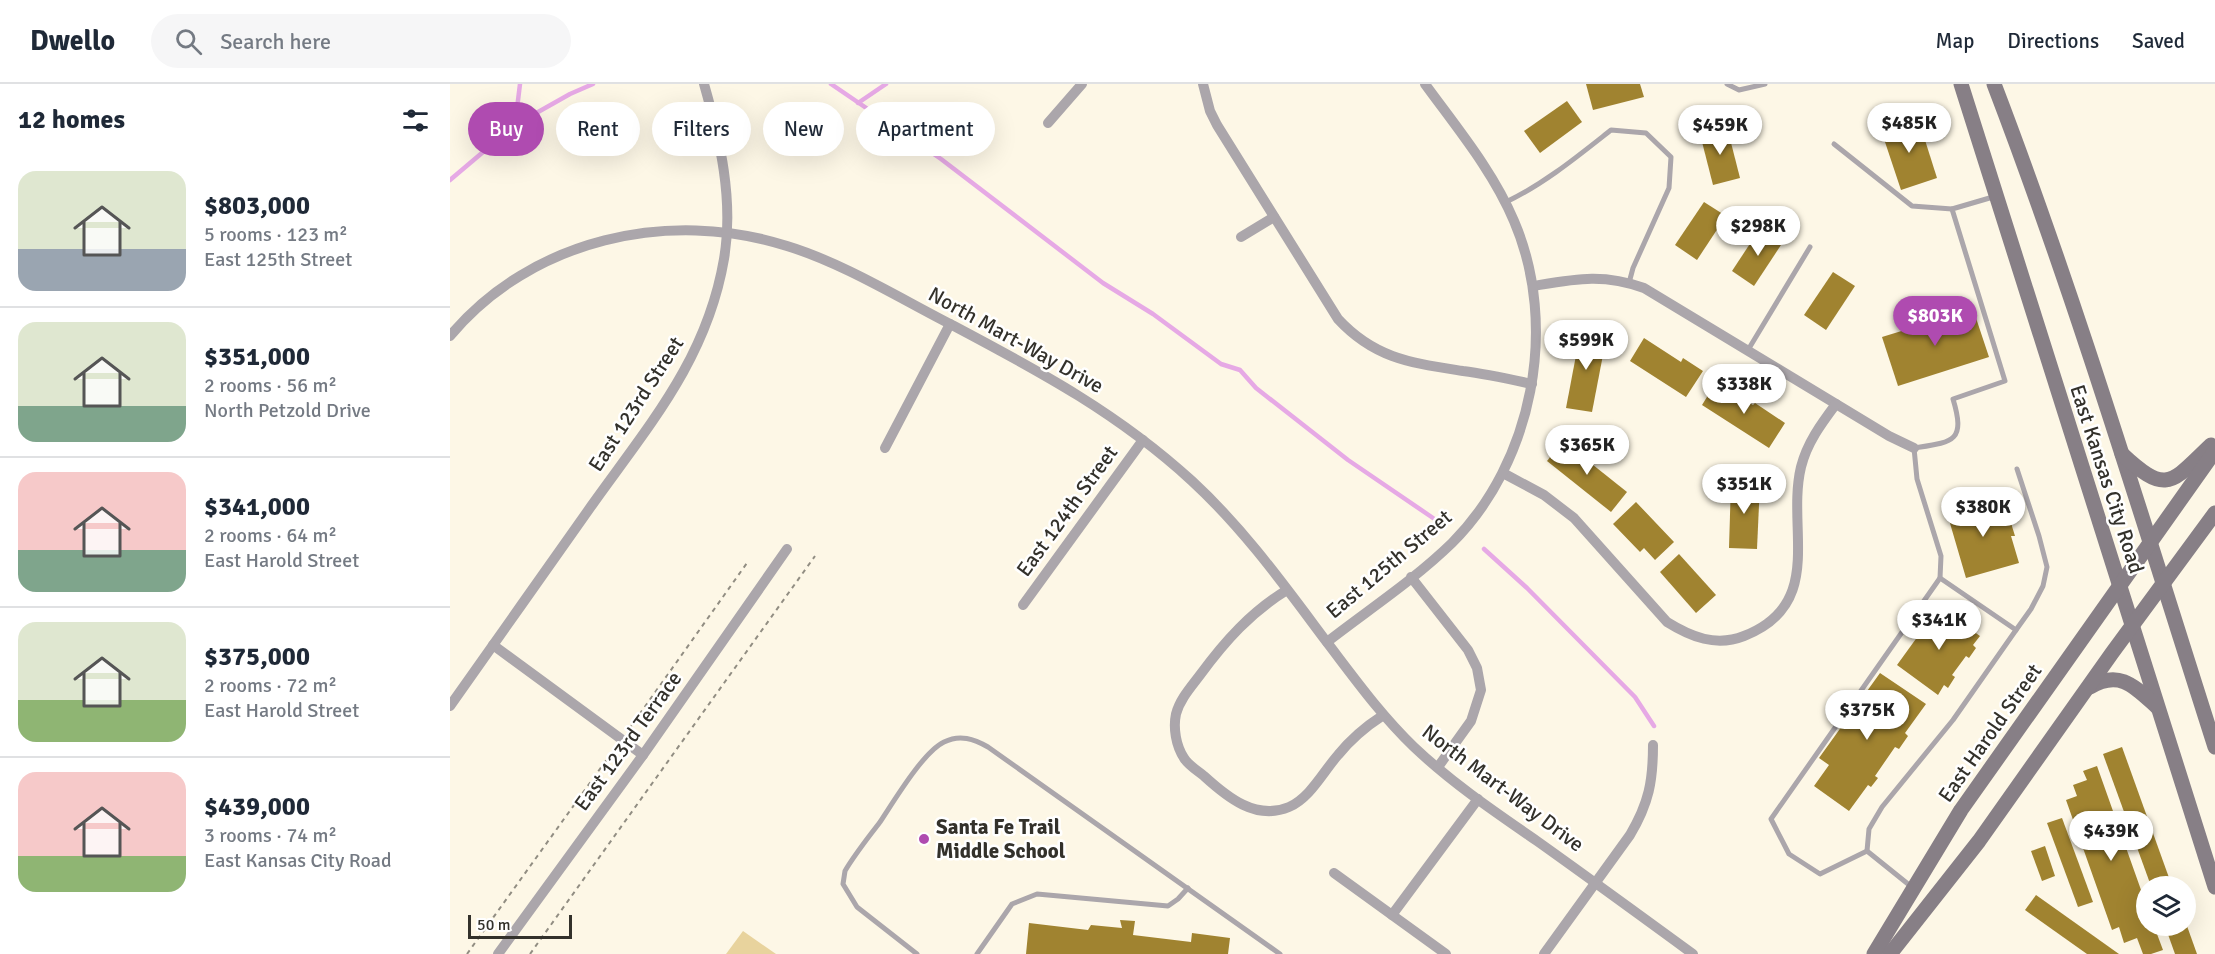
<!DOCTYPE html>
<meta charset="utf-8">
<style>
:root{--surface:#fff;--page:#f6f6f7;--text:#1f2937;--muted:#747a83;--line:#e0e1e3;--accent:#af4bb0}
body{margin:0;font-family:Signika,sans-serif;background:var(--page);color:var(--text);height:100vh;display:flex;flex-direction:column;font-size:22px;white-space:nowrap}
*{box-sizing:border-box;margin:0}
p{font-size:20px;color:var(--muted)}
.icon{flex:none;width:33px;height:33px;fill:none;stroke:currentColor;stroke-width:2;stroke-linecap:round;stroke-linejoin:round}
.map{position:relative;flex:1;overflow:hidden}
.drawer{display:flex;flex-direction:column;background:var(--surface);width:450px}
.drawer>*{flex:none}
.top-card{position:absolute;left:18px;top:18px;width:570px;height:54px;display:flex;gap:12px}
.fabs{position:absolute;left:1686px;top:792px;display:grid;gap:12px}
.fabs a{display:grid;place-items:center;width:60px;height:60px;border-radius:50%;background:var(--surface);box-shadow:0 6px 24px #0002;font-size:30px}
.scale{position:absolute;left:18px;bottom:15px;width:104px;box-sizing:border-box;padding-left:6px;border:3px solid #33312b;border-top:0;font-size:16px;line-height:21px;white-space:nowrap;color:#33312b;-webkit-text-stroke:4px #fff;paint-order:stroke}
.price{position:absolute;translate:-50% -51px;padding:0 14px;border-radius:21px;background:#fff;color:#222;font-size:20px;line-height:39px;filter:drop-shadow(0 2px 3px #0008)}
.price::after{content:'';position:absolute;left:50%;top:36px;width:18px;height:14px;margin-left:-9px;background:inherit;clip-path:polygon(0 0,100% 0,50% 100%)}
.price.active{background:var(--accent);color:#fff}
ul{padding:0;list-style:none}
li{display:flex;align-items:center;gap:18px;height:150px;padding:0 18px}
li+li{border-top:2px solid var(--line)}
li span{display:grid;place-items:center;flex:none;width:168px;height:120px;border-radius:18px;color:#555}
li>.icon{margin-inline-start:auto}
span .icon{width:72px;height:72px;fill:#fffc;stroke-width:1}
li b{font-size:26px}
h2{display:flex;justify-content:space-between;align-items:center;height:72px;padding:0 18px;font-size:26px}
.pill{padding:0 21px;border-radius:27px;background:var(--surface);box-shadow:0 6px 24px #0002;font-size:21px;line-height:54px}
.pill.active{background:var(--accent);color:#fff}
header{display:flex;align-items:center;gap:36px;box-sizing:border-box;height:84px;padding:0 30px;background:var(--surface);border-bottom:2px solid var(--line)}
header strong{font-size:28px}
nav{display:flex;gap:33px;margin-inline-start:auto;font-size:21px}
.search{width:420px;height:54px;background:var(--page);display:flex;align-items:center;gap:15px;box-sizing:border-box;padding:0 21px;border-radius:33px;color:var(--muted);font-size:22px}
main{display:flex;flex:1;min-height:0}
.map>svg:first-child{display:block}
.green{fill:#e8d39d}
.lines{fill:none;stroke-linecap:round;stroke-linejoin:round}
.stream{stroke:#e6a9e5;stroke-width:4.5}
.building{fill:#a08330}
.path{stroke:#918d82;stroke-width:2;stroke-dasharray:4.5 4.5;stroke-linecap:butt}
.lane{stroke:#aba6ab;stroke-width:5}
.street{stroke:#aba6ab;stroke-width:10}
.secondary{stroke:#877f86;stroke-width:15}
.poi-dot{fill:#af4bb0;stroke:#fff;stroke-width:2}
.labels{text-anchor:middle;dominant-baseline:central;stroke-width:5;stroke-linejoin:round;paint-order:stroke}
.street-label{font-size:21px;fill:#33312b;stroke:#fff}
.poi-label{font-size:21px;font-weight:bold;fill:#33312b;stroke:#fff;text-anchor:start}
</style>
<header>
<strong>Dwello</strong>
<div class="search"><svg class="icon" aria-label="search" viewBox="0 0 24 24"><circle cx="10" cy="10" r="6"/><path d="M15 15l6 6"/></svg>Search here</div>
<nav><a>Map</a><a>Directions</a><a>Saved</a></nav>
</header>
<main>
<section class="drawer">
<h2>12 homes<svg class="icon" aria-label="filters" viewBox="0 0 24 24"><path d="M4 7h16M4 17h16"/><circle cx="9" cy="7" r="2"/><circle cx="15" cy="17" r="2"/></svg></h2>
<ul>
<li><span style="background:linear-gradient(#dfe7d0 65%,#9aa5b1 0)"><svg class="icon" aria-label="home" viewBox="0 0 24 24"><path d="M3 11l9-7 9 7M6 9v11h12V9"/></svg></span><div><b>$803,000</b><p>5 rooms · 123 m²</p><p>East 125th Street</p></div></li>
<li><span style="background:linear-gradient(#dfe7d0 70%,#7fa58c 0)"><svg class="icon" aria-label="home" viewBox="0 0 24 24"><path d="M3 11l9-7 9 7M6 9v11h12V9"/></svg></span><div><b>$351,000</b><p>2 rooms · 56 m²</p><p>North Petzold Drive</p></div></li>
<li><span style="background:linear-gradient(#f6c9c9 65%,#7fa58c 0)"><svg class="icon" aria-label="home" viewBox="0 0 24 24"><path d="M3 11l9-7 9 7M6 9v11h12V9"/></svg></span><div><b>$341,000</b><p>2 rooms · 64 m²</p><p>East Harold Street</p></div></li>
<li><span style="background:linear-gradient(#dfe7d0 65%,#8fb573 0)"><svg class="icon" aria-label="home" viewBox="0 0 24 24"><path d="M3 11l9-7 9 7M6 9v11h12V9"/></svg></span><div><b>$375,000</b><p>2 rooms · 72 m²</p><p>East Harold Street</p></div></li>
<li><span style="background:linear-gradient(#f6c9c9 70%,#8fb573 0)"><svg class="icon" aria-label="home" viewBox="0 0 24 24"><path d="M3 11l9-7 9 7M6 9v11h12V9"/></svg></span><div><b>$439,000</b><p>3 rooms · 74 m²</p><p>East Kansas City Road</p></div></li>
</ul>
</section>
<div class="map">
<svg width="1765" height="870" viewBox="0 0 1765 870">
<rect width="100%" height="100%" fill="#fdf7e6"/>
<path class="green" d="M293 847 326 870H276Z"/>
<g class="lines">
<g class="stream">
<path d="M381 0 491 75 653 199 703 230 771 280 790 286 806 304 898 376 983 434"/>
<path d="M408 19 436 0"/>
<path d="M65 41 70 0"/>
<path d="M0 96 65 41 120 10 143 0"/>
<path d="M1034 465 1077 504 1185 613 1204 642"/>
</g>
</g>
<g class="building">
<path d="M1136 0H1190L1194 13 1143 26Z"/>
<path d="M1117 17 1132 38 1090 69 1074 47Z"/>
<path d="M1468 34 1487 94 1451 106 1431 46Z"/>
<path d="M1277 43 1290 94 1263 101 1250 50Z"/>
<path d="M1254 118 1276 132 1247 176 1225 161Z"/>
<path d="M1311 143 1333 158 1304 202 1282 187Z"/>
<path d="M1383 188 1405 202 1376 246 1354 231Z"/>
<path d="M1523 225 1539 273 1448 302 1432 253Z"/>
<path d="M1131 245 1157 250 1142 328 1116 324Z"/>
<path d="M1194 254 1231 278 1233 274 1253 287 1236 313 1180 277Z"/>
<path d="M1265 300 1303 321 1305 319 1335 339 1319 364 1252 321Z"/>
<path d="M1113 357 1177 408 1161 428 1097 377Z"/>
<path d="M1281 398 1310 399 1307 465 1279 464Z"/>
<path d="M1549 414 1558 440 1561 439 1565 452H1561L1569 479 1516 494 1497 429Z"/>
<path d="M1186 418 1224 458 1205 476 1194 464 1190 468 1163 440Z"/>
<path d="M1229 470 1266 511 1246 529 1210 488Z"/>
<path d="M1489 523 1530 552 1523 561 1526 564 1519 574 1516 572 1502 591 1505 593 1498 604 1494 601 1488 611 1447 581Z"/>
<path d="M1430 589 1476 620 1455 649 1458 652 1449 665 1445 663 1425 692 1428 694 1421 703 1418 701 1399 727 1364 702 1379 681 1369 674Z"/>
<path d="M1672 663 1722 802H1701L1653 670Z"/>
<path d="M1647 682 1696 820V842H1704L1713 866 1701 870H1693L1687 854 1674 859 1669 843 1662 846 1616 716 1627 712 1623 701 1637 696 1633 687Z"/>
<path d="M1612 734 1643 818 1628 823 1597 739Z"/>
<path d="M1595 762 1605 792 1592 797 1581 767Z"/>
<path d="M1586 811 1669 870H1637L1575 826Z"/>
<path d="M670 836 685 837 683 851 741 858 742 849 780 854 778 870H576L579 839 638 846 641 841 672 844Z"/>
<path d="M1715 842H1737L1747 870H1725Z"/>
</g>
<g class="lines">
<g class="path">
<path d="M179 645 297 479"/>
<path d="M17 870 165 664"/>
<path d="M80 870 365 472"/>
</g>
<g class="lane">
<path d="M1277 0 1289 6 1315 0"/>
<path d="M1384 60 1462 122 1502 125"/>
<path d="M1056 118C1094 100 1128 72 1161 46L1196 49 1221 73 1219 104 1183 184 1179 199"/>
<path d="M1298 266 1360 163"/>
<path d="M1566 546 1581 525 1593 502 1597 483 1589 452 1567 385"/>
<path d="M1417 767 1419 745 1432 723 1503 636 1566 546 1490 494"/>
<path d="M1463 804 1417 767 1370 790 1339 770 1321 735 1490 494 1491 472 1467 395 1464 364C1503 358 1516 358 1503 315L1555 297 1502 125 1543 113"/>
<path d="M467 870 407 823 393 800 395 787C405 770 418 754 430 738 444 717 473 668 494 658 510 650 524 655 538 663L830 870"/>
<path d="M527 870 562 820 587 810 718 822 728 815 738 804"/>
</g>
<g class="street">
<path d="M753 0 760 27 767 41 888 235C925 275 962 279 1013 287 1037 290 1059 295 1082 300"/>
<path d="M598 39 632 0"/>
<path d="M791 153 824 133"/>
<path d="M1083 202C1125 195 1153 189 1194 204L1439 352 1464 364"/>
<path d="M0 252C81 155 219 124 337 162 393 179 451 215 504 242 591 288 669 330 742 397 794 445 834 501 876 557 905 595 930 630 964 663 1002 699 1045 728 1087 757 1139 794 1191 832 1243 870"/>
<path d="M435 364 500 240"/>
<path d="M1053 389 1094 411 1124 434 1217 538C1241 553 1266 563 1294 552 1376 520 1336 445 1351 383 1357 359 1371 340 1386 320"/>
<path d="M961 493 1018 566 1027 584 1031 606 1021 637 988 683"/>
<path d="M837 506C801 528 775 557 750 591 741 603 730 615 726 630 723 644 726 662 734 674 738 681 748 687 754 692 777 713 806 737 839 723 860 714 873 688 888 671 901 655 915 643 932 632"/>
<path d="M573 521 693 356"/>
<path d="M877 558C918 526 964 496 1002 459 1083 378 1109 242 1064 137 1043 87 1007 44 975 0"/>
<path d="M43 561 193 671"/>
<path d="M0 622C47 555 95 488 142 421 199 341 257 275 274 175 284 116 270 56 254 0"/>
<path d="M884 789 996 870"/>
<path d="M942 831 1028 715"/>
<path d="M48 870 193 671 337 465"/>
<path d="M1094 870 1180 751C1199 719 1203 697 1203 661"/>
</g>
<g class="secondary">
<path d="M1511 0 1765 803"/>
<path d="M1544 0C1627 217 1694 441 1765 663"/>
<path d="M1672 370C1717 412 1721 399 1761 361"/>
<path d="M1640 603C1670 585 1685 603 1707 623"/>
<path d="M1424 870 1511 726 1765 367"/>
<path d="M1440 870 1529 757 1662 569 1765 429"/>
</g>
</g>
<circle class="poi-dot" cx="474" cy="755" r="6"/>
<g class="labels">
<g class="street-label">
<text transform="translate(566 256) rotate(29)">North Mart-Way Drive</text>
<text transform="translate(186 320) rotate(-57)">East 123rd Street</text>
<text transform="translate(1657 395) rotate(72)">East Kansas City Road</text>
<text transform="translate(617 427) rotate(-54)">East 124th Street</text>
<text transform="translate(939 480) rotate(-40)">East 125th Street</text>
<text transform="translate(1540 649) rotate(-55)">East Harold Street</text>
<text transform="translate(178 657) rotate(-54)">East 123rd Terrace</text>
<text transform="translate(1053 704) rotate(37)">North Mart-Way Drive</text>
</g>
<g class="poi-label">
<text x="486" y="743">Santa Fe Trail<tspan x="486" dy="24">Middle School</tspan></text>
</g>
</g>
</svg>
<div class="fabs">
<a><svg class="icon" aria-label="layers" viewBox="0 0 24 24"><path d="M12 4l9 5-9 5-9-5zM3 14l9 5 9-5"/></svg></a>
</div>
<div class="scale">50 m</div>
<b class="price" style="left:1459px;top:70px">$485K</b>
<b class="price" style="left:1270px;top:72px">$459K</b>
<b class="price" style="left:1308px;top:173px">$298K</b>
<b class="price active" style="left:1485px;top:263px">$803K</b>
<b class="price" style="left:1136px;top:287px">$599K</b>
<b class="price" style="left:1294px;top:331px">$338K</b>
<b class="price" style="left:1137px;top:392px">$365K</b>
<b class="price" style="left:1294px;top:431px">$351K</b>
<b class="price" style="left:1533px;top:454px">$380K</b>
<b class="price" style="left:1489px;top:567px">$341K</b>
<b class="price" style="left:1417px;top:657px">$375K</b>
<b class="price" style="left:1661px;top:778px">$439K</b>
<div class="top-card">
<a class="pill active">Buy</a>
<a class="pill">Rent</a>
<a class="pill">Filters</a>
<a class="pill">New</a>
<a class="pill">Apartment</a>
</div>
</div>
</main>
